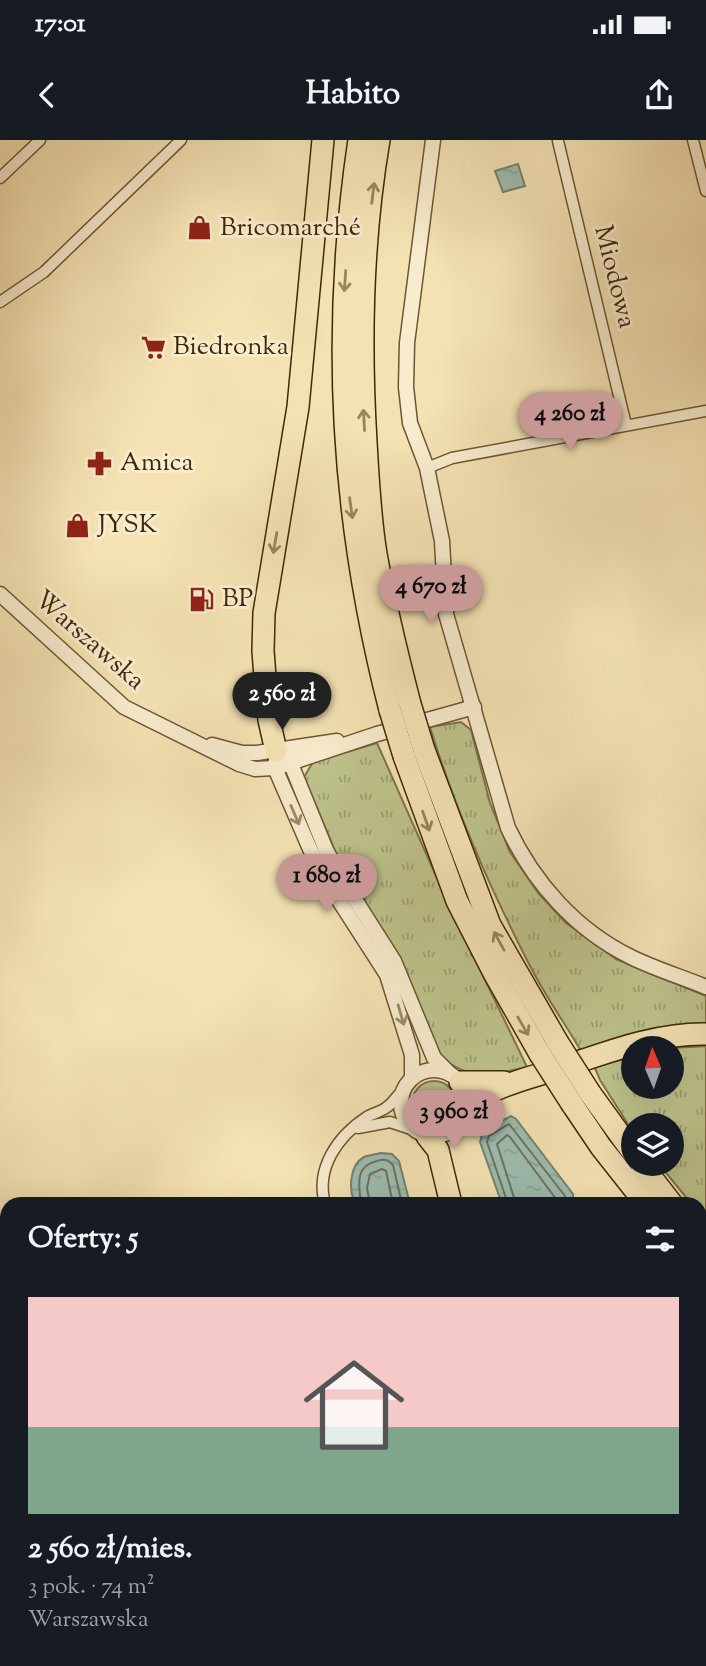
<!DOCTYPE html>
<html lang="pl">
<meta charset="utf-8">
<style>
:root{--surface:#171b24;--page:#20242c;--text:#f1f3f6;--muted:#9ea1a6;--accent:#c59692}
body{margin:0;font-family:"Sorts Mill Goudy",serif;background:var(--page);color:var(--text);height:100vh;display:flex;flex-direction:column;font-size:26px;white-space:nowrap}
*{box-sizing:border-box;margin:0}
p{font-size:23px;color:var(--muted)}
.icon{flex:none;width:38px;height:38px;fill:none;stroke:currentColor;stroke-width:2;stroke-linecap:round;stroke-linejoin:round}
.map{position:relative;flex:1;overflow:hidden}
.details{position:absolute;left:0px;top:1057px;width:707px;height:469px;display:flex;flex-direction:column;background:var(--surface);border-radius:21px 21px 0 0;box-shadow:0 7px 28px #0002}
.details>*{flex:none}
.needle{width:46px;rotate:358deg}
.controls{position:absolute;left:621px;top:896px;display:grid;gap:14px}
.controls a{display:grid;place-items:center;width:63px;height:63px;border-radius:50%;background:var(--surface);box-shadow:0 7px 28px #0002;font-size:35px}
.price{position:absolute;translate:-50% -60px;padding:0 16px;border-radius:24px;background:var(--accent);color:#111;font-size:23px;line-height:46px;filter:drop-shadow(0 2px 4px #0008)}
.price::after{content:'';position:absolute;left:50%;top:42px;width:21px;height:16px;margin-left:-10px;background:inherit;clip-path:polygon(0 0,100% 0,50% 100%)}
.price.on{background:#222;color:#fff}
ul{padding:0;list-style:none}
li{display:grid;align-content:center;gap:14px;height:371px;padding:0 28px}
li span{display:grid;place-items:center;height:217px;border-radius:0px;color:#555}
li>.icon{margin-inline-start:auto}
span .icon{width:126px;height:126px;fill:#fffc;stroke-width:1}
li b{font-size:30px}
h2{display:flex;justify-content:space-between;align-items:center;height:84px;padding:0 28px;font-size:30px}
.status{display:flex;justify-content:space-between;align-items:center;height:49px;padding:0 35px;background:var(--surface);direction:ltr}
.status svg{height:19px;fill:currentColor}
header{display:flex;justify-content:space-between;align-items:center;height:91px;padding:0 28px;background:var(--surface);font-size:32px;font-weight:700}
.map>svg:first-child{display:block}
.grass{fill:url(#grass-tufts);stroke:#7e754a;stroke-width:2}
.water{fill:url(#water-ripples);stroke:#77816d;stroke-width:2}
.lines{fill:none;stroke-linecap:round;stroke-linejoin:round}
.shore{stroke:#6e725c;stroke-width:2}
.minor-casing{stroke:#6c5633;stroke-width:13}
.tertiary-casing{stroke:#6c5633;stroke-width:17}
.motorway-casing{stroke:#3f2708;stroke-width:24}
.minor{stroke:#f8ecce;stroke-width:10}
.tertiary{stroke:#f8ecce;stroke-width:14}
.motorway{stroke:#f4e2b3;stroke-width:21}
.motorway-bridge-casing{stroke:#3f2708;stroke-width:24;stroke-linecap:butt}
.motorway-bridge{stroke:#f4e2b3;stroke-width:21}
.oneway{stroke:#9a845e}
.oneway2{stroke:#9c8a6b}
.labels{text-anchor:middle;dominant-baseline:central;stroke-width:6;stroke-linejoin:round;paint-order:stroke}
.poi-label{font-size:26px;fill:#3f2708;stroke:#f8ecce;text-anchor:start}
.street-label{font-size:26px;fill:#3f2708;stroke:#f8ecce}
</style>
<div class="status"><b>17:01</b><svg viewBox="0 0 49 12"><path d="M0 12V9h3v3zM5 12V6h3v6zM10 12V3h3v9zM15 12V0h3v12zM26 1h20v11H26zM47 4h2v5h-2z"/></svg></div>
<header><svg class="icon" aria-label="back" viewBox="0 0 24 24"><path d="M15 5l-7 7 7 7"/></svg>Habito<svg class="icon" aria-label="share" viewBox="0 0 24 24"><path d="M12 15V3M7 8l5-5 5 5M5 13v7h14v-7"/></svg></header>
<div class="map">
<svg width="706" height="1526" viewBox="0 0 706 1526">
<defs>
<pattern id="grass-tufts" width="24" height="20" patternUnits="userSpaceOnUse" patternTransform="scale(1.75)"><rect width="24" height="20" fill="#bec38b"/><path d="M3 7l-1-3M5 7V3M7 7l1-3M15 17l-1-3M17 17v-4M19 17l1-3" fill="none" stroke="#9c9e70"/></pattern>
<pattern id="water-ripples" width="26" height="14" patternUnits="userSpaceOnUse" patternTransform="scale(1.75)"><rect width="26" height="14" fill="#9cbdb1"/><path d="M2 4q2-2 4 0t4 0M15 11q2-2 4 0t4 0" fill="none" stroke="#87a297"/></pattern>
</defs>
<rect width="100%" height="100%" fill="#f4e2b3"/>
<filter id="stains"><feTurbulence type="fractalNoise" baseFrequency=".00286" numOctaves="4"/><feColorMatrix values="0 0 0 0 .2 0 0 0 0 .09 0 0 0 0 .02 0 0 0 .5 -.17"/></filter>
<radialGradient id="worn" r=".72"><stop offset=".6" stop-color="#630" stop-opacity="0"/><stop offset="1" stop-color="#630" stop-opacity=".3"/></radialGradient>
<g class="grass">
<path d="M461 582 471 590 490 663 510 712 539 754 566 783 616 819 706 856V883C662 884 622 893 581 911 564 882 544 854 529 824 490 748 455 669 430 587Z"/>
<path d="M377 603 448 763 527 927C489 935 473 942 440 917L345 735 304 637 313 622Z"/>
<path d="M706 906V1075L700 1070V1064H693L689 1061 659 1024H672V985H634L633 992 600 940 594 926 633 917 634 947H672V908Z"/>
<circle cx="434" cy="963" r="22"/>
</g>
<g class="water">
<path d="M518 24 525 46 503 52 495 31Z"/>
<path d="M511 976 516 979 573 1054V1064H502L480 1002 483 991Z"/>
<path d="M381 1013 392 1014 399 1021 410 1064H356C348 1052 349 1025 364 1017 369 1015 376 1014 381 1013Z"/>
</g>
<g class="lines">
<g class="shore">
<path d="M361 1064C359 1046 354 1026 377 1021 384 1019 388 1019 393 1025L402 1064"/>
<path d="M370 1064 367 1048 370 1034 382 1029 386 1031 393 1064"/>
<path d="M508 1064 487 1002 489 996 509 984 565 1056 566 1064"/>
<path d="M516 1064 497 1004 507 995 510 997 556 1059 557 1064"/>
</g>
<defs>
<g id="minor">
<path d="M693 0 706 51"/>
<path d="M558 1 626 285"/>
<path d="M0 38 40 0"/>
<path d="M0 162 44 132 181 0"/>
<path d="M427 328 452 318 706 271"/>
<path d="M358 988 390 982 411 989"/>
<path d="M325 1064C315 1028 338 996 367 977 373 973 381 972 387 967 393 963 397 956 402 951"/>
<path d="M700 1229 706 1232"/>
</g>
<g id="tertiary">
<path d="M433 0 407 203 406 247 410 283 427 328 442 401 446 474 508 688C534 743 576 790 631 817 655 829 682 837 706 847"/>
<path d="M0 454 124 567 239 624 255 629 275 628 377 594 474 567"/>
<path d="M212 605 242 613H257L337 601"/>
<path d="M284 618 291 624 326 710 342 739 394 821 434 918 450 934"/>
<path d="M276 619 275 628 310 709 329 745 387 835 412 915V938"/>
<circle cx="434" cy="963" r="33"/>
</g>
<g id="motorway">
<path d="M359 0C330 195 341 379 390 570"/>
<path d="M379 0C362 99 360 203 366 302 368 340 370 377 376 414 385 465 397 514 410 564"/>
<path d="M424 610 490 785 558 903"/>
<path d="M276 611 269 580 266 550 263 511 264 473 298 267 323 0"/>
<path d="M404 616 457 761 494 833 540 914"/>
<path d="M460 942H504"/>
<path d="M590 953 634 1014"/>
<path d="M572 964 601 1007 646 1064"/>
<path d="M461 982C469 972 476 961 487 954 507 943 532 937 554 930 603 914 654 893 706 894"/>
<path d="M427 996 438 1010 451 1064"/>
<path d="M641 1024 672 1064"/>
<path d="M700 1081 706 1084"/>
<path d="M700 1098 706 1104"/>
<path d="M700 1128 706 1134"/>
<path d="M700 1190H706"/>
</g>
</defs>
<use href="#minor" class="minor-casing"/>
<use href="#tertiary" class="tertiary-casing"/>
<use href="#motorway" class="motorway-casing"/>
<use href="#minor" class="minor"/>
<use href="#tertiary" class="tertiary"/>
<use href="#motorway" class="motorway"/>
<defs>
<g id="motorway-bridge">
<path d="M410 564 424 610"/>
<path d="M390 570 404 616"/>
<path d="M558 903 590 953"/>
<path d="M540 914 572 964"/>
</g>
</defs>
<use href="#motorway-bridge" class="motorway-bridge-casing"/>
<use href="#motorway-bridge" class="motorway-bridge"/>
</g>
<defs><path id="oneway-shaft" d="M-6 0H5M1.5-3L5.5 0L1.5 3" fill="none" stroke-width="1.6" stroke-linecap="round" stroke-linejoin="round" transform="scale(1.75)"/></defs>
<g class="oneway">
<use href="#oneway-shaft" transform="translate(373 53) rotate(-83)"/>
<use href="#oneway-shaft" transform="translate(345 141) rotate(94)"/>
<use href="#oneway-shaft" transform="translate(364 280) rotate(-93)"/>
<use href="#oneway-shaft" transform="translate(351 368) rotate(82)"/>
<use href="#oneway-shaft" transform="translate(275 403) rotate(100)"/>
<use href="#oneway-shaft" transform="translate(426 681) rotate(71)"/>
<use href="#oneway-shaft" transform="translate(499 801) rotate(-119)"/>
<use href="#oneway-shaft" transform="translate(523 886) rotate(60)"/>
</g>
<g class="oneway2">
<use href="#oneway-shaft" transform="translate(295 675) rotate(67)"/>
<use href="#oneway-shaft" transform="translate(401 875) rotate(74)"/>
</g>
<defs>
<symbol id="shop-bare" viewBox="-9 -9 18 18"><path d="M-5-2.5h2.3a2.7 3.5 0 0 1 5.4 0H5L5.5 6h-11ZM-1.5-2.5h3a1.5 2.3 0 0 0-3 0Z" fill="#8f2418" stroke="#f8ecce" stroke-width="2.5" paint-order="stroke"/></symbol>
<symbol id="supermarket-bare" viewBox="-9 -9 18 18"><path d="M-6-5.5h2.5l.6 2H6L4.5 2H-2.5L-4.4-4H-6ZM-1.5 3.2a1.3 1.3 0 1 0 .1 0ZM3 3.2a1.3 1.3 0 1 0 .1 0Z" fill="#8f2418" stroke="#f8ecce" stroke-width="2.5" paint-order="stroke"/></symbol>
<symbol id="pharmacy-bare" viewBox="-9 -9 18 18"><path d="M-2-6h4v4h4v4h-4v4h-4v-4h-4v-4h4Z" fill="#8f2418" stroke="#f8ecce" stroke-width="2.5" paint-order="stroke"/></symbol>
<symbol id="fuel-bare" viewBox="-9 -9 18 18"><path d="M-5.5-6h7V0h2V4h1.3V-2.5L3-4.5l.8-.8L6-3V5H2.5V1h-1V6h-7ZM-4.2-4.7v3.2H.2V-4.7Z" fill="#8f2418" stroke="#f8ecce" stroke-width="2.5" paint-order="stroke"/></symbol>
</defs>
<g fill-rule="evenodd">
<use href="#shop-bare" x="182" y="70" width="35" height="35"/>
<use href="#supermarket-bare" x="136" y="190" width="35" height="35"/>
<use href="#pharmacy-bare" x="82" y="306" width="35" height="35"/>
<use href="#shop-bare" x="60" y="368" width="35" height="35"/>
<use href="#fuel-bare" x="184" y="442" width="35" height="35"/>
</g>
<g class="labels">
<g class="poi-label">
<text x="220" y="88">Bricomarché</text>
<text x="173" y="207">Biedronka</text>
<text x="120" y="323">Amica</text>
<text x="98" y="385">JYSK</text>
<text x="222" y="459">BP</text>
</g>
<g class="street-label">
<text transform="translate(614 137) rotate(76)">Miodowa</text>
<text transform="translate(89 501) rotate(41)">Warszawska</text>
</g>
</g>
<rect width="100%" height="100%" filter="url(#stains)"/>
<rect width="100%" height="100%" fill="url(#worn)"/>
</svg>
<div class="controls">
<a><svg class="needle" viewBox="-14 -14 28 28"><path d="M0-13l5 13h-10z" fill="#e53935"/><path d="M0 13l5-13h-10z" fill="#9ea1a6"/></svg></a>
<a><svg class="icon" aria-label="layers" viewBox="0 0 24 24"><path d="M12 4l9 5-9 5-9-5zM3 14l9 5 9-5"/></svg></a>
</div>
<b class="price" style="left:570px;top:312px">4 260 zł</b>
<b class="price" style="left:431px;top:485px">4 670 zł</b>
<b class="price on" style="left:282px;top:592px">2 560 zł</b>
<b class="price" style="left:327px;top:774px">1 680 zł</b>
<b class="price" style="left:454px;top:1010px">3 960 zł</b>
<section class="details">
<h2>Oferty: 5<svg class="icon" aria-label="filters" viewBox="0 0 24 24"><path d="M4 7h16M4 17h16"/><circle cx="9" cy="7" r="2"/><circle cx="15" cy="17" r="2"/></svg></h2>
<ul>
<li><span style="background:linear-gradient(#f6c9c9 60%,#7fa58c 0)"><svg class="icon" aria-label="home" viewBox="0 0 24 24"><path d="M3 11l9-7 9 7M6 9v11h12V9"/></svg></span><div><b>2 560 zł/mies.</b><p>3 pok. · 74 m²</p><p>Warszawska</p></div></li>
</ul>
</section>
</div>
